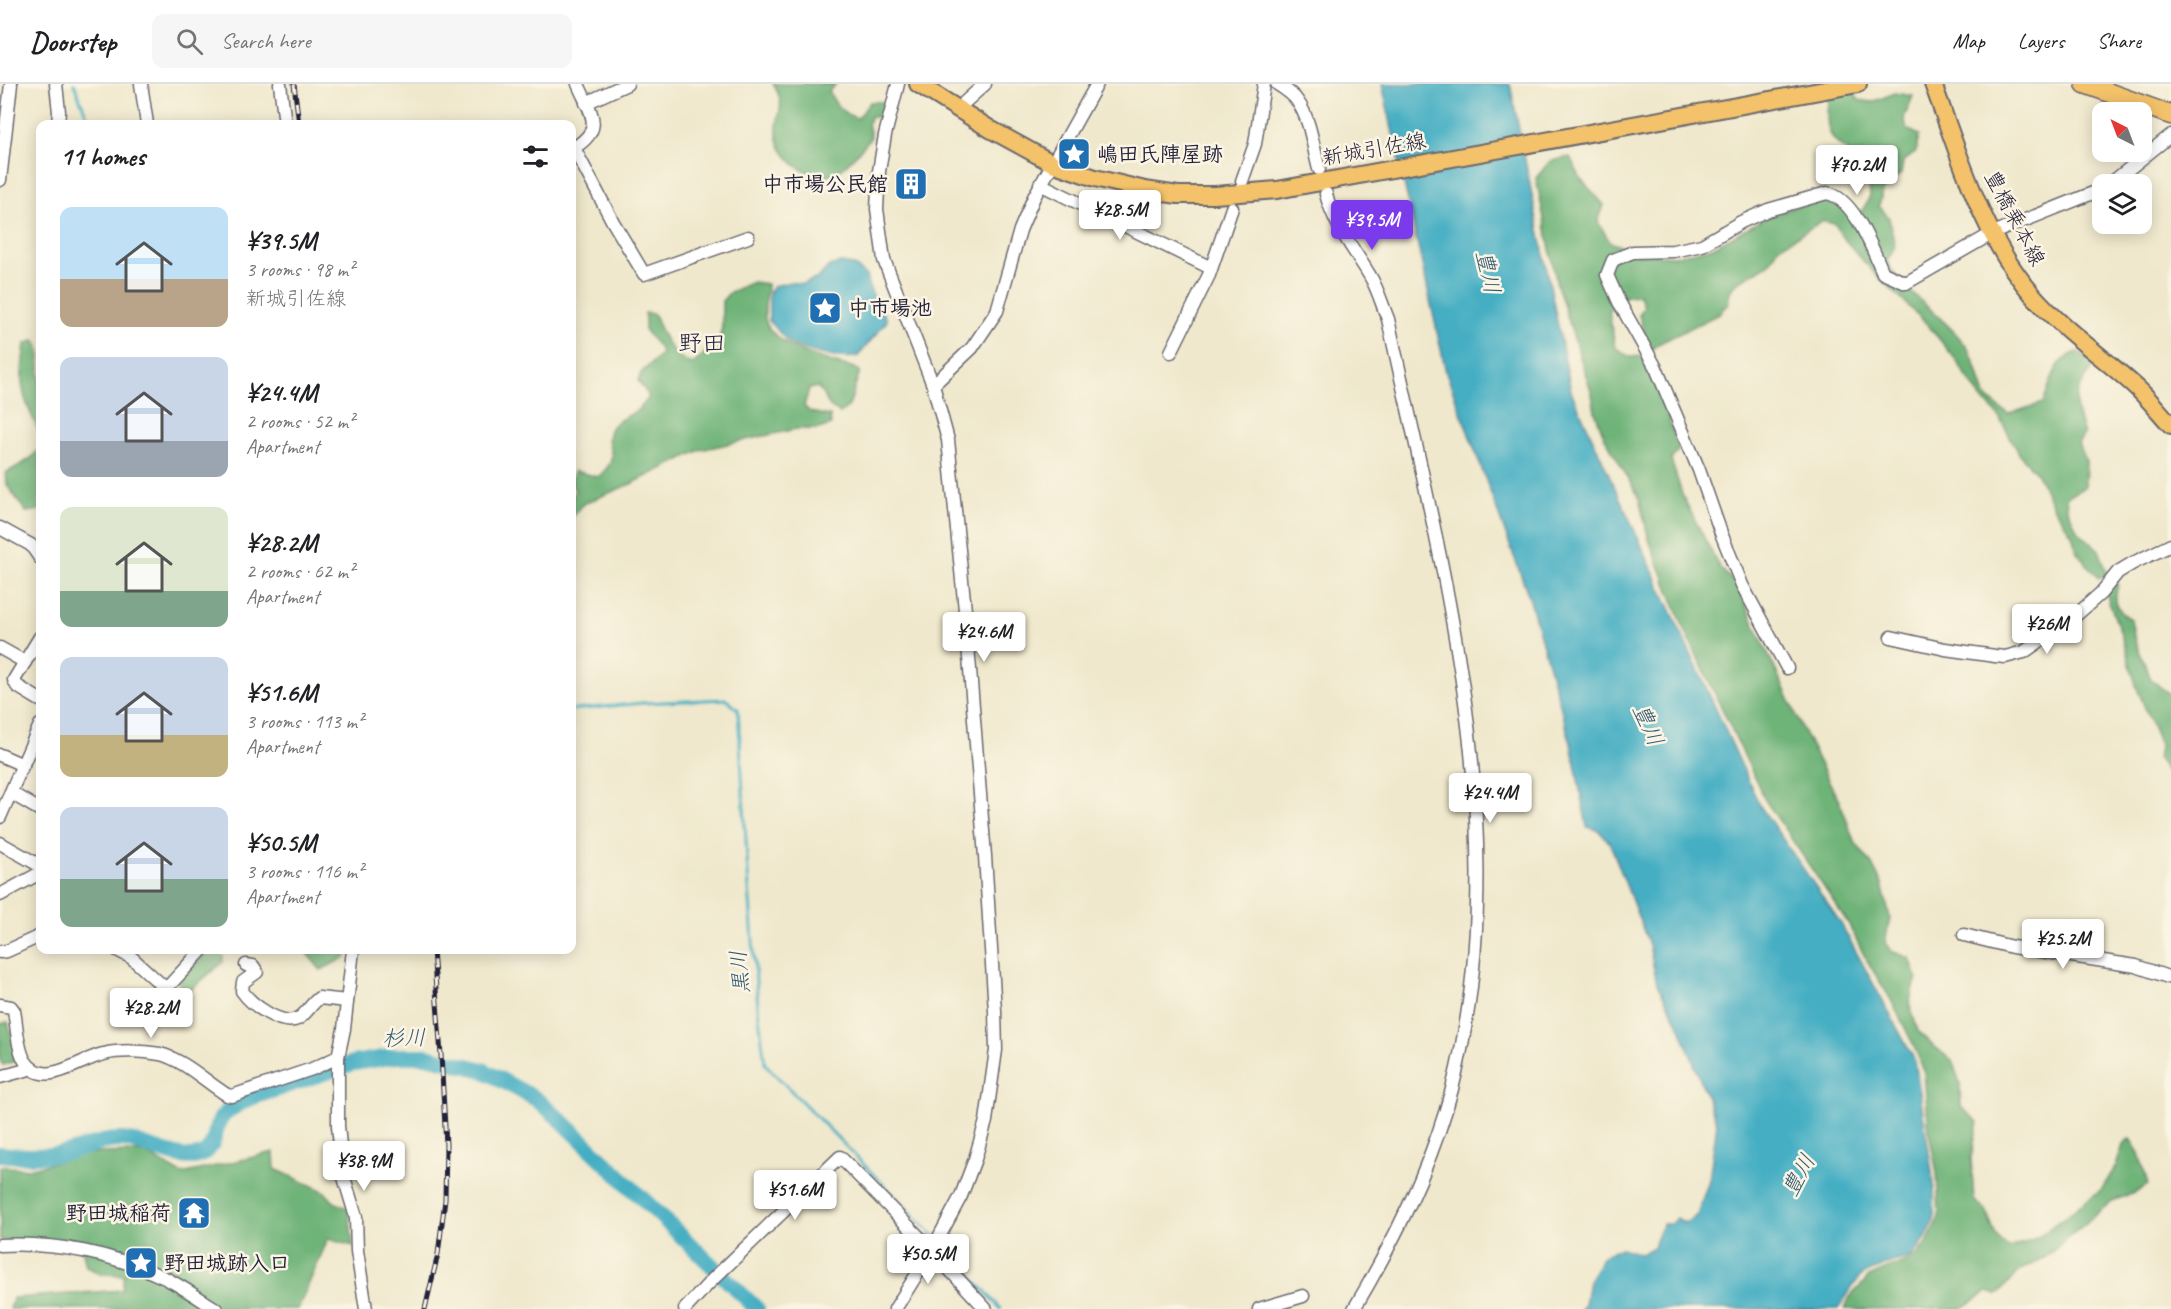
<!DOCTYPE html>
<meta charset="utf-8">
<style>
:root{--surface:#fff;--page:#f6f6f6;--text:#202124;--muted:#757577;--line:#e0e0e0;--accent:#7c3aed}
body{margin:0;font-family:Caveat,"Klee One",sans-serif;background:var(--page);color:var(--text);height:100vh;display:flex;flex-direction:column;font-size:22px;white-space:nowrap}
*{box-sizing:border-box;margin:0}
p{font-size:20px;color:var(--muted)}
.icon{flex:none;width:33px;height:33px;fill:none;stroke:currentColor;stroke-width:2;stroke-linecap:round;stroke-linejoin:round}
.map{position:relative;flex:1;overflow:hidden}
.panel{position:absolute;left:36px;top:36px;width:540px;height:834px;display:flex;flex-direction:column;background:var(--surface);border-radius:12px;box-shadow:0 3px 15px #0003}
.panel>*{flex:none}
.needle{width:39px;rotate:318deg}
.fabs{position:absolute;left:2092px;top:18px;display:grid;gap:12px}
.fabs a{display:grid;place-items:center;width:60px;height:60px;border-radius:12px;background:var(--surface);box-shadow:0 3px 15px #0003;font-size:30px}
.price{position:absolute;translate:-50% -51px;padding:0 14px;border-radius:6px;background:#fff;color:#222;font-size:20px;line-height:39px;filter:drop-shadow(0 2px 3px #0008)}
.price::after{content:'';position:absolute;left:50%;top:36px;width:18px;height:14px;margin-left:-9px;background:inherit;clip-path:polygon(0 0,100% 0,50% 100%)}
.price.on{background:var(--accent);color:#fff}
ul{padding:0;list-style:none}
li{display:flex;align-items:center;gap:18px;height:150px;padding:0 24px}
li span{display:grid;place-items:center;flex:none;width:168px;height:120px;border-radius:12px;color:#555}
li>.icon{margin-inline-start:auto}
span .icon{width:72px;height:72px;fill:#fffc;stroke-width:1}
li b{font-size:26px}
h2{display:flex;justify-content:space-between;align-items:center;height:72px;padding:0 24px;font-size:26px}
header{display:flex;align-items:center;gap:36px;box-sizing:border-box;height:84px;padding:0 30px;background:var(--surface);border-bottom:2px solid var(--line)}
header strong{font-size:28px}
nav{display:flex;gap:33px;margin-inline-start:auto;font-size:21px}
.search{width:420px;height:54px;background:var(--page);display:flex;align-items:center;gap:15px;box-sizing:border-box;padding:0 21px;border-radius:12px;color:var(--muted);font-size:22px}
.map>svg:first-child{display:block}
.forest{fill:#6eb378;stroke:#486a5a;stroke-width:1.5}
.water{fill:#44aec3;stroke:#33687f;stroke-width:1.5}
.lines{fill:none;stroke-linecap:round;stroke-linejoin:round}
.stream{stroke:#44aec3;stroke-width:3}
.river{stroke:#44aec3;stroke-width:16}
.minor-casing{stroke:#6a676e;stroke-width:15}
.major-casing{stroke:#6a676e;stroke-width:20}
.highway-casing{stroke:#6a676e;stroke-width:21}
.minor{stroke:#fff;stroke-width:12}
.major{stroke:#f3c26a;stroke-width:16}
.highway{stroke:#f3c26a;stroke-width:18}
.rail-casing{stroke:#22223b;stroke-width:5}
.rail{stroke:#fcf5e5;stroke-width:3;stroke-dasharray:9;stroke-linecap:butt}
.labels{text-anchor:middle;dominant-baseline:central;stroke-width:5;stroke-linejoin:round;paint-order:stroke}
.street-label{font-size:21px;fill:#22223b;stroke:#fcf5e5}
.poi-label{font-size:21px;font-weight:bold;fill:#22223b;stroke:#fcf5e5;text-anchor:start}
.water-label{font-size:22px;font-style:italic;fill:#305a71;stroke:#fcf5e5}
.quarter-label{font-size:24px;fill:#22223b;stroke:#fcf5e5}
</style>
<header>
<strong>Doorstep</strong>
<div class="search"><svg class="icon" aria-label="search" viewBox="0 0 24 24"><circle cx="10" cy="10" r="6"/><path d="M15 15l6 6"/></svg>Search here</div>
<nav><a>Map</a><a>Layers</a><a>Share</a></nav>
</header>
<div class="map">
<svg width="2171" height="1225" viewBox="0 0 2171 1225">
<rect width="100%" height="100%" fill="#fcf5e5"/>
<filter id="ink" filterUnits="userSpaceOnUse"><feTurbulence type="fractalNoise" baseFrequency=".0167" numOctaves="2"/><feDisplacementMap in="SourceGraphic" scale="12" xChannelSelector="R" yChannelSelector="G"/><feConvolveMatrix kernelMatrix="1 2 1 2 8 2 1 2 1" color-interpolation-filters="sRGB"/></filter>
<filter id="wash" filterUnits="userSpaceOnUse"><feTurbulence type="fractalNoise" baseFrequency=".008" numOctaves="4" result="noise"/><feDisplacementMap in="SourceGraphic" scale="24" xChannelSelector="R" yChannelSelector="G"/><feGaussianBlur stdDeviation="1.35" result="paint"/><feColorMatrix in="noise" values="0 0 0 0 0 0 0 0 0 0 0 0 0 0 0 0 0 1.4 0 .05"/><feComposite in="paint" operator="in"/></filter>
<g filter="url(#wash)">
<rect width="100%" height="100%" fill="#efe8cc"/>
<g class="forest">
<path d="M773 0H836L829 7C835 21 843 31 858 34L870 18H882L884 23 879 34 871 32 868 39 871 53C863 63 843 88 830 91 806 96 779 73 777 49 776 26 788 24 773 0Z"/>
<path d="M1830 0H1852L1858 16 1872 18 1895 9 1913 12 1904 34 1907 45 1919 51 1916 68 1903 78 1901 90 1885 100 1879 122 1889 134 1895 162 1887 177C1903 210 1947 233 1968 265 1977 278 1978 294 1984 308 1988 317 2001 324 2008 330L2043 319C2051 299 2054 274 2078 268L2094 281C2073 314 2071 312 2084 350L2078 360 2086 377 2085 403 2066 413 2067 423 2077 446 2099 466 2108 491 2098 494 2077 468 2072 450 2055 426 2036 388 2020 371 1998 331 1981 314 1953 272 1927 240 1875 190 1845 156 1835 140 1822 137 1779 163 1769 180 1736 199 1730 207 1728 220 1717 231 1660 259 1652 265 1646 256 1639 231 1644 223 1640 211 1627 212 1609 227 1615 263 1630 273 1643 272 1650 282 1679 365 1671 376 1683 413 1720 484 1736 500 1805 650 1842 723 1854 757 1871 779 1882 800 1890 834 1885 859 1891 867 1910 874 1917 894 1909 919 1918 947 1934 963 1952 976 1960 1000 1961 1023 1978 1038 1971 1074 1974 1116 1986 1126 1996 1152 2009 1164 2036 1154 2102 1105 2116 1082 2123 1061 2130 1055 2139 1069 2148 1101 2135 1109 2112 1117 2044 1174 2021 1186 1997 1211 1987 1208 1961 1225H1844L1850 1213 1869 1193 1915 1173 1927 1159 1939 1132 1937 1089 1929 1048 1924 987 1913 960 1890 914 1867 877 1848 839 1765 716 1684 544 1649 456 1639 414 1604 352 1595 328 1592 310 1557 201 1536 94 1550 77 1570 73 1581 95 1604 121 1598 138 1610 158 1641 170 1675 172 1713 163 1767 133 1797 122 1820 117 1838 121 1844 127H1862L1870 112 1867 86 1859 82 1852 93 1846 91 1848 67C1820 54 1827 26 1830 0Z"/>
<path d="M753 198 767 200C767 210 764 222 765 233 766 257 814 272 833 278 842 282 852 281 860 287L849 322 840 329 831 324 818 303 809 305 804 322 810 328 830 332 831 341 819 345H796L700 366 633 399 583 420 572 433V412L575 407C571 399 570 394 575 387L598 393C625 369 602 366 610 346 615 333 640 332 649 312L638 297 641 289 661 270 659 263 645 247V229L654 230C661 249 671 274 693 280L719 256 722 243V217L730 208Z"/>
<path d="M35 256 40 266V350C22 310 18 305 25 260Z"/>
<path d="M40 364V426L26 428 7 401 6 389 30 375Z"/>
<path d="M2114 497 2118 501C2113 517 2116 527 2131 535L2135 557 2151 595 2171 612V693L2158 675 2160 661 2137 604 2121 550 2106 509Z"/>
<path d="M209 866 223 872V878L187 909 180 908 179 898Z"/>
<path d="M304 866H347L346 873 321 886Z"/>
<path d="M8 938 18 976 3 981 0 977V940Z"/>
<path d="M144 1068 182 1090 274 1068 275 1085 324 1107 334 1118 349 1125 353 1162 328 1155 298 1225H135L130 1223 128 1225H10L13 1214 122 1206 124 1191 100 1190 86 1182 82 1164 0 1156V1082L29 1085 90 1069Z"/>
</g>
<g class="water">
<path d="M1382 0H1510L1571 307 1760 722 1840 838 1915 977 1934 1101V1135L1926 1154 1911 1173 1892 1178 1860 1192 1838 1225H1581L1585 1220 1589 1197 1603 1172 1621 1164 1641 1170 1654 1163 1662 1140H1671L1676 1134 1685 1139 1697 1131 1709 1096 1717 1039 1679 941 1657 900 1649 861 1610 759 1599 747 1587 743 1571 659 1529 513 1446 288Z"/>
<path d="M841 179 853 181 866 191C868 208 881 222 887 237L858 272C843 277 802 267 789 258 782 253 776 243 769 237V209L774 202 790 198 803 200 818 194 829 182Z"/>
</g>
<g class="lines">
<g class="stream">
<path d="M74 0 90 40"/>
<path d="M572 626 643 619 725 615 738 625 748 790 758 924 765 980 935 1153"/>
<path d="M939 1157 1001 1225"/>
</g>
<path class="river" d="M0 1070C23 1073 46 1073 69 1068 86 1064 104 1055 122 1056 144 1057 184 1081 203 1070 215 1063 214 1049 219 1038 224 1027 237 1021 248 1015L353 979 397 972H426L483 986 536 1015 563 1038 757 1225"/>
</g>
</g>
<g filter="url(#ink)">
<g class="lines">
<defs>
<g id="minor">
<path d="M56 0 59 28 58 40"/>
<path d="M141 0 147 40"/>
<path d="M280 0 285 40"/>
<path d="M1277 0C1285 5 1293 10 1298 18 1311 37 1313 64 1319 85"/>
<path d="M586 19 627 0"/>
<path d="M960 26 965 18 985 0"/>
<path d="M574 64 613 138 644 190 748 153"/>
<path d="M572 65C606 45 591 30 578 0"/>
<path d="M0 96 11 0"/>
<path d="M1242 97 1255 60 1264 0"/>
<path d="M1040 100 1211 184"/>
<path d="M2110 100 2171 51"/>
<path d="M1326 110C1334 141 1354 165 1370 192 1378 205 1382 221 1388 235 1442 485 1518 750 1452 1005 1431 1083 1395 1156 1354 1225"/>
<path d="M1171 268 1209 191 1232 124"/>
<path d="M933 301 972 264 997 227 1020 146 1034 113 1097 0"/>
<path d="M0 444 31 461 40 474"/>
<path d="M40 553 14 596 17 602 40 616"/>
<path d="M1891 553 1945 565 1995 572 2005 573 2024 568 2074 533 2101 509 2118 488 2133 479 2171 461"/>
<path d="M0 564 25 578"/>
<path d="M1787 584 1742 501 1721 449 1699 386 1656 284 1619 218 1607 191 1613 176 1633 168 1673 167 1702 161 1741 138 1768 126 1827 109C1854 114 1873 166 1883 189L1906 199 1993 149 2103 105"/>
<path d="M0 671 23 681"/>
<path d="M11 709 40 726"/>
<path d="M0 733 40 641"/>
<path d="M0 759 37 780 40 784"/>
<path d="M0 811 40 789"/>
<path d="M1964 851 2012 863 2136 882 2171 894"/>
<path d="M117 866 132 874 166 905 202 866"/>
<path d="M353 866 344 945 338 973V1042L343 1090 356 1133 357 1167 366 1225"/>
<path d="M0 868 7 867 40 852"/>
<path d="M246 881 253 882 257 888 243 898 242 907C251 920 282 944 299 934 307 929 311 920 319 914L347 917"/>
<path d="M0 921 11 923 14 927C17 942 17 964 25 977 44 1007 81 974 104 970 120 966 143 967 160 970 184 976 206 998 227 1011L232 1012 312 985 338 973"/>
<path d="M0 993 26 986 30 983"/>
<path d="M0 1161C56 1158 114 1170 165 1194 183 1203 200 1215 216 1225"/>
<path d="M685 1225 712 1196 840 1073 922 1156 986 1225"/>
<path d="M895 1225 931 1168 961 1112 975 1075 986 1037 996 966 995 927 985 772 966 536 948 356 933 301 884 176 877 125 879 87 885 51 898 0"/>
<path d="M1259 1225 1303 1212"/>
</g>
<g id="major">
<path d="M918 0 990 45 1052 79 1095 94 1145 106 1178 111H1215L1277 106 1858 0"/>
<path d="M1933 0C1959 70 1982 152 2032 210 2063 246 2102 272 2137 304 2149 315 2160 329 2171 341"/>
</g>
<path id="highway" d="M2085 0 2171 31"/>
</defs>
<use href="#minor" class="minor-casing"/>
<use href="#major" class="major-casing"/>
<use href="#highway" class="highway-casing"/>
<use href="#minor" class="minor"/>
<use href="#major" class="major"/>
<use href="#highway" class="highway"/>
<defs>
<g id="rail">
<path d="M294 0 299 40"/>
<path d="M425 1225 438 1170 445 1116 446 1061 441 971 433 866"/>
</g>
</defs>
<use href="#rail" class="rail-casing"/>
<use href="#rail" class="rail"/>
</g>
</g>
<defs>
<symbol id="sight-square" viewBox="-11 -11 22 22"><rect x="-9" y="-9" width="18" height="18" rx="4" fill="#1f6fb2" stroke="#fcf5e5"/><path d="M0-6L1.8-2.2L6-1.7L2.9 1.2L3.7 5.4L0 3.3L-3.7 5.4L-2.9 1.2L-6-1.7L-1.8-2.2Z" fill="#fff"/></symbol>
<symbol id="building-square" viewBox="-11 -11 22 22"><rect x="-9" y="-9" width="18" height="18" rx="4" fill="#1f6fb2" stroke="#fcf5e5"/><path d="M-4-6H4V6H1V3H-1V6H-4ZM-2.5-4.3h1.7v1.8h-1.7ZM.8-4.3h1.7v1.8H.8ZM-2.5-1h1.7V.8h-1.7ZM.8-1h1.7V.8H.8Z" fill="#fff"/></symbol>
<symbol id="temple-square" viewBox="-11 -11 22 22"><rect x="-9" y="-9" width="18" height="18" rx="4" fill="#1f6fb2" stroke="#fcf5e5"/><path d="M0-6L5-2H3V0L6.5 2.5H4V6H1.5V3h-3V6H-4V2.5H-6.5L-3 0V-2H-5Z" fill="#fff"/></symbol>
</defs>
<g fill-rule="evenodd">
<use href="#sight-square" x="1055" y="51" width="38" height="38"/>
<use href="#building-square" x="892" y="81" width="38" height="38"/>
<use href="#sight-square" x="806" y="205" width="38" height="38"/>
<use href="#temple-square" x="175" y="1110" width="38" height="38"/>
<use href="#sight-square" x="122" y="1160" width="38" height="38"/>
</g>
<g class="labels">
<g class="street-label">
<text transform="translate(1374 65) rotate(-10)">新城引佐線</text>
<text transform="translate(2015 134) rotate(62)">豊橋乗本線</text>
</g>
<g class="poi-label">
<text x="1097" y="70">嶋田氏陣屋跡</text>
<text x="888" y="100" text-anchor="end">中市場公民館</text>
<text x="848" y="224">中市場池</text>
<text x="171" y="1129" text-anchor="end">野田城稲荷</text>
<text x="164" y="1179">野田城跡入口</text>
</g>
<g class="water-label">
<text transform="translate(1488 188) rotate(78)">豊川</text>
<text transform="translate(1648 641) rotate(66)">豊川</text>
<text transform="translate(740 888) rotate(-95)">黒川</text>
<text transform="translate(404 954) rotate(-1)">杉川</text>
<text transform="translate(1799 1091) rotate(-61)">豊川</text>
</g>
<g class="quarter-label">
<text x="702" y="259">野田</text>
</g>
</g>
</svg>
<div class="fabs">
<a><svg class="needle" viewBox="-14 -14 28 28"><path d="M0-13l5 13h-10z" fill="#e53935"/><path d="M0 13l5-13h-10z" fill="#757577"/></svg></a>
<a><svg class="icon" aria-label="layers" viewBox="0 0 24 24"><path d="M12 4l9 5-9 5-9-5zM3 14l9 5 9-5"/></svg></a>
</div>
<b class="price" style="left:1857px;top:112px">¥70.2M</b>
<b class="price" style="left:1120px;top:157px">¥28.5M</b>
<b class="price on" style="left:1372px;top:167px">¥39.5M</b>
<b class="price" style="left:2047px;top:571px">¥26M</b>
<b class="price" style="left:984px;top:579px">¥24.6M</b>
<b class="price" style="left:1490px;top:740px">¥24.4M</b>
<b class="price" style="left:2063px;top:886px">¥25.2M</b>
<b class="price" style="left:151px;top:955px">¥28.2M</b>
<b class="price" style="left:364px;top:1108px">¥38.9M</b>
<b class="price" style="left:795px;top:1137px">¥51.6M</b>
<b class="price" style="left:928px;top:1201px">¥50.5M</b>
<section class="panel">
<h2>11 homes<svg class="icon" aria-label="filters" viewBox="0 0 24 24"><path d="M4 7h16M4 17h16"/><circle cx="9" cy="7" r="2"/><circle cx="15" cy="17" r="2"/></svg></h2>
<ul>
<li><span style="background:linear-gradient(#bfe0f5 60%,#b9a48a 0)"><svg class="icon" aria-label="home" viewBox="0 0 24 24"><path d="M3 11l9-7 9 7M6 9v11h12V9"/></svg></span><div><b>¥39.5M</b><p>3 rooms · 98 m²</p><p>新城引佐線</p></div></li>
<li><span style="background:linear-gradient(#c9d6e8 70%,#9aa5b1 0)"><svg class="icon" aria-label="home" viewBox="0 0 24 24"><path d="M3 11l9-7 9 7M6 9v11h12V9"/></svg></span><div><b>¥24.4M</b><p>2 rooms · 52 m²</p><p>Apartment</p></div></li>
<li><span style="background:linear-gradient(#dfe7d0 70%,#7fa58c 0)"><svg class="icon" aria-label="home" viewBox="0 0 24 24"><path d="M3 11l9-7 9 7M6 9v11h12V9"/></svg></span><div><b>¥28.2M</b><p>2 rooms · 62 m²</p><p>Apartment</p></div></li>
<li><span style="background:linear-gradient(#c9d6e8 65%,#c2b280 0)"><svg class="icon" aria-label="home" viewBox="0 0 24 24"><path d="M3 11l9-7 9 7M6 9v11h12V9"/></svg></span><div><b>¥51.6M</b><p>3 rooms · 113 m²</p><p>Apartment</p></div></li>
<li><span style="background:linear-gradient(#c9d6e8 60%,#7fa58c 0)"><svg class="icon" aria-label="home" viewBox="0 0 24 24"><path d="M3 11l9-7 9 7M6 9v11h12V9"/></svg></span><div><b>¥50.5M</b><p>3 rooms · 116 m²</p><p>Apartment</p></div></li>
</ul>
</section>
</div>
